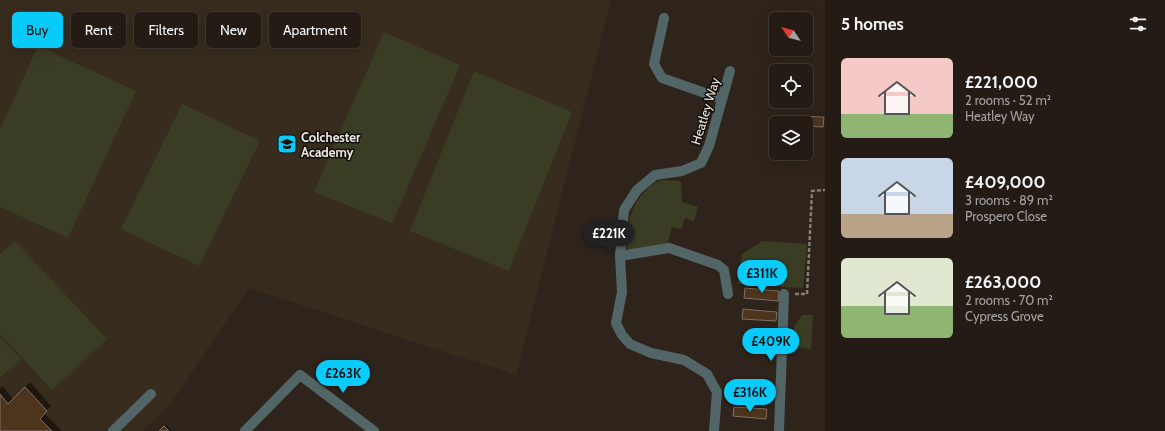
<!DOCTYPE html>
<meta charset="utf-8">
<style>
:root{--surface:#231b14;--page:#2f2822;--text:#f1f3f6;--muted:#a3a1a0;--line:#403934;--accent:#08cbfa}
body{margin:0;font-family:Cabin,sans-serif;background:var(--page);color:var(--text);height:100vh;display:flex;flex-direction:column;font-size:15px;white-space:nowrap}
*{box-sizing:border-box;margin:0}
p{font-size:13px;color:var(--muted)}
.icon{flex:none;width:22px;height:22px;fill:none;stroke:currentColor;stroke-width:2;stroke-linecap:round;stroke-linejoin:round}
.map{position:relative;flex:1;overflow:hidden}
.side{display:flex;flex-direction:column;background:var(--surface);width:340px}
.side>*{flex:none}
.guide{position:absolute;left:12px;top:12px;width:380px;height:36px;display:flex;gap:8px}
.needle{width:26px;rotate:305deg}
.buttons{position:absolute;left:769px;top:12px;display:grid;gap:8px}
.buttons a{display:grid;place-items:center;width:44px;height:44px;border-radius:6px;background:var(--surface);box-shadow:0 4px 16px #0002,0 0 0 1px var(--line);font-size:20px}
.price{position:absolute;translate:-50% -34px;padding:0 9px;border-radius:14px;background:var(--accent);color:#111;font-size:13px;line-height:26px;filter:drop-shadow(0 1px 2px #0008)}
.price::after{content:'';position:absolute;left:50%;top:24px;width:12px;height:9px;margin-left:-6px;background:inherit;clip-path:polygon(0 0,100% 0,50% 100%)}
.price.selected{background:#222;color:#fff}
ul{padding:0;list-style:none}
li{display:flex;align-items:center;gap:12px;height:100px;padding:0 16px}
li span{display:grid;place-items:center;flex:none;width:112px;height:80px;border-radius:6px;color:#555}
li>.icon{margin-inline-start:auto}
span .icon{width:48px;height:48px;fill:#fffc;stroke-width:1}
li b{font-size:17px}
h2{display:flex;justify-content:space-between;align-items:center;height:48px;padding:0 16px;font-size:17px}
.tag{padding:0 14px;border-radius:6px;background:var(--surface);box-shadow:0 4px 16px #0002,0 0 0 1px var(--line);font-size:14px;line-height:36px}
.tag.selected{background:var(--accent);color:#111}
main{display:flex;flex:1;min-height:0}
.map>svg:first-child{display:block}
.education{fill:#372c1d}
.green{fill:#3a3d24}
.shadow{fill:#0007}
.building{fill:#4d341d;stroke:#7e7166}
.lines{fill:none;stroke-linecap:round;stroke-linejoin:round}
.path{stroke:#877d75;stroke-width:2.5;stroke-dasharray:4 2;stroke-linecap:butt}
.minor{stroke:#536667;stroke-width:10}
.labels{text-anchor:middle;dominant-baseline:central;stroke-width:3;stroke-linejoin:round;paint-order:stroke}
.street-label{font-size:13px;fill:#eee6e0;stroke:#130f0a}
.poi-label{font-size:13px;font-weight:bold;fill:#eee6e0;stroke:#130f0a;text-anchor:start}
</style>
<main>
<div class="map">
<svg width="825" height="431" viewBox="0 0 825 431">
<rect width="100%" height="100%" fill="#2f241b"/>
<path class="education" d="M0 0H611L516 375 249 288 169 406 142 431H0Z"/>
<g class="green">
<path d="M384 32 460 65 392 223 314 192Z"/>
<path d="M38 46 136 91 68 238 0 207V129Z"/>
<path d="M474 71 572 112 509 271 410 231Z"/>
<path d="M182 104 260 141 199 266 121 229Z"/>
<path d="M663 180 681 181 682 202 698 207 694 221 685 218 681 229 672 227 667 245 632 251 627 249C625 225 633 199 652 185 655 182 660 181 663 180Z"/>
<path d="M15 241 107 339 52 390 0 334V254Z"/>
<path d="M762 241 807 244 803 288 738 284 742 254Z"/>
<path d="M803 315H813L811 349 792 347C793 332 792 326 803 315Z"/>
<path d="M0 337 21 359 0 378Z"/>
</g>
<g class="shadow">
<path d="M802 115 825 116 824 125 823 126 806 125V123H801V116Z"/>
<path d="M748 287 780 290 779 299 778 300 745 297 746 288Z"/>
<path d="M745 308 777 311V319L776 320 744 310Z"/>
<path d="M30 382 51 406 44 413 62 431H0V389L3 386 13 400Z"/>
<path d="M737 384 769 386V394L767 395 736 386Z"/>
<path d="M736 406 768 408 767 416 766 418 734 415 735 407Z"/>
<path d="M166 425 172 431H161Z"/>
</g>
<g class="building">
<path d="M800 116 824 117 823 127 806 126V123H800Z"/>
<path d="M745 288 779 291 778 301 744 298Z"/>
<path d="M743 309 777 312 776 321 742 319Z"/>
<path d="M735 385 768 387V396L734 394Z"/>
<path d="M25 387 47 411 40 419 52 431H0V394L8 404Z"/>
<path d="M734 407 767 409 766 419 733 416Z"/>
<path d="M164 426 169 431H159Z"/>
</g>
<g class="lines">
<path class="path" d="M795 294H807L812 191 825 190"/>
<g class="minor">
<path d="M664 18 654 64 662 78 722 99"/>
<path d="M620 256 669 248 718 265 724 270 728 294"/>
<path d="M113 431 151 394"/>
<path d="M245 431 300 375 374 431"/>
<path d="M714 431 717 392 707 374 684 360 651 353 630 344 622 335 616 323 622 292 620 256 624 210 637 190 655 175 682 171 701 163 709 146 730 71"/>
<path d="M779 431 784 294"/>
</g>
</g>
<defs>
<symbol id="school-square" viewBox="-11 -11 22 22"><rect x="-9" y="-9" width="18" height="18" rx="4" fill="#08cbfa" stroke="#130f0a"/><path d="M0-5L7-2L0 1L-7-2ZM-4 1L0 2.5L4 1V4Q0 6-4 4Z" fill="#111"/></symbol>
</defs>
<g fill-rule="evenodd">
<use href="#school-square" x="276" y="133" width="22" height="22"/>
</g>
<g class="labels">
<g class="street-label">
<text transform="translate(705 111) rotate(-73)">Heatley Way</text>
</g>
<g class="poi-label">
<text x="301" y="137">Colchester<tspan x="301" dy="15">Academy</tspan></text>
</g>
</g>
</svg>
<div class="buttons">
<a><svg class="needle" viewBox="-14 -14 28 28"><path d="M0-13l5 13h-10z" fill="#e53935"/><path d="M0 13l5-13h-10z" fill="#a3a1a0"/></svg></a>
<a><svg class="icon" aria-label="locate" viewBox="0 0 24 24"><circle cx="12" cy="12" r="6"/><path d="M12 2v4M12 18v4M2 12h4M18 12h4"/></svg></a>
<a><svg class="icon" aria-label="layers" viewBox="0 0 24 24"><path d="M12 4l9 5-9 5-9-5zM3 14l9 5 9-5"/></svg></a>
</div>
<b class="price selected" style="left:609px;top:254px">£221K</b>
<b class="price" style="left:762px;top:294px">£311K</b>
<b class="price" style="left:771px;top:362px">£409K</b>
<b class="price" style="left:343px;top:394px">£263K</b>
<b class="price" style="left:750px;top:413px">£316K</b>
<div class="guide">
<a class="tag selected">Buy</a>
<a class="tag">Rent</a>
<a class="tag">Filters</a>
<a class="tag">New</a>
<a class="tag">Apartment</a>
</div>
</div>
<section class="side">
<h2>5 homes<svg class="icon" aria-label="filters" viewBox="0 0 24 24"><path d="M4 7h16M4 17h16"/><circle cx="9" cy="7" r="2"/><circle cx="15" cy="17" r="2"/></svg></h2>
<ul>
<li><span style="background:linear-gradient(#f6c9c9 70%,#8fb573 0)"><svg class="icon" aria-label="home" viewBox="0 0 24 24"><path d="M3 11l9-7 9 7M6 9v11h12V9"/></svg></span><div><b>£221,000</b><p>2 rooms · 52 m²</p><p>Heatley Way</p></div></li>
<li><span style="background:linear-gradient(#c9d6e8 70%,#b9a48a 0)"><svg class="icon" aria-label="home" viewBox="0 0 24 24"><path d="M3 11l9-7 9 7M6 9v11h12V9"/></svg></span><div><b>£409,000</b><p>3 rooms · 89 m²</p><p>Prospero Close</p></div></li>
<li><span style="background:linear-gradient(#dfe7d0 60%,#8fb573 0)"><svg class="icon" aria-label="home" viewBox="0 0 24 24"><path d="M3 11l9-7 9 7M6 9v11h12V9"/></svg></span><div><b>£263,000</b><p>2 rooms · 70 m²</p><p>Cypress Grove</p></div></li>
</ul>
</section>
</main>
